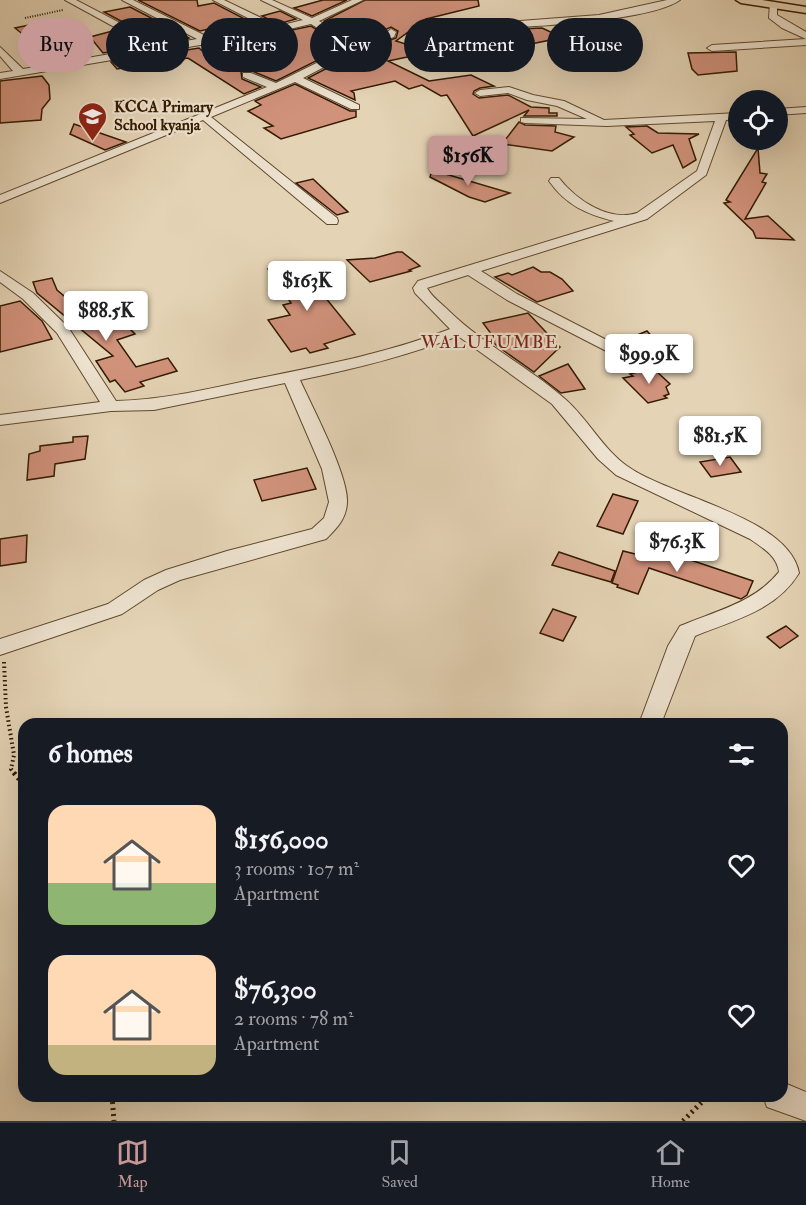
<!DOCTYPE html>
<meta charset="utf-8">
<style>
:root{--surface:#171b24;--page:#242831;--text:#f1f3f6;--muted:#9ea1a6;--line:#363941;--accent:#c59692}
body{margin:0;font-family:"IM FELL Double Pica",serif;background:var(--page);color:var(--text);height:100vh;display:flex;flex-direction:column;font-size:22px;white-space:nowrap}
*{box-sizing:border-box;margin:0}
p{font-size:20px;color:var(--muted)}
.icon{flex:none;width:33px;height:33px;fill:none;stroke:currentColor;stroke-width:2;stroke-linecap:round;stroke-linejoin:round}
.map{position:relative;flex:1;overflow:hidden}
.side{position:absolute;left:18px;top:718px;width:770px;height:384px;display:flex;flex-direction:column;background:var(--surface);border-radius:18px;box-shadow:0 6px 24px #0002}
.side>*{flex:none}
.guide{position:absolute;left:18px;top:18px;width:771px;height:54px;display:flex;gap:12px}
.controls{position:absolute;left:728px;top:90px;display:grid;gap:12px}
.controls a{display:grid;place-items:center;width:60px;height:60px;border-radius:50%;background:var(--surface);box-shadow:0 6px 24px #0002;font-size:30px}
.price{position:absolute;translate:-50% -51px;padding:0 14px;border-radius:6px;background:#fff;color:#222;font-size:20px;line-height:39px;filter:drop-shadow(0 2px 3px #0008)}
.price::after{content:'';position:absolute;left:50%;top:36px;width:18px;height:14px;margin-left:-9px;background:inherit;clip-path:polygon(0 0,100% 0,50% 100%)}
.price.current{background:var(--accent);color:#111}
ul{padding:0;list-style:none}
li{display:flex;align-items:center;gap:18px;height:150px;padding:0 30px}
li span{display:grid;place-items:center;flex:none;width:168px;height:120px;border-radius:18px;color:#555}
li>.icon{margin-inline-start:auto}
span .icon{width:72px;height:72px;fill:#fffc;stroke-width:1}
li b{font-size:26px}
h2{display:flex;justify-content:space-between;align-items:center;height:72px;padding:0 30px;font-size:26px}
.tag{padding:0 21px;border-radius:27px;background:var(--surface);box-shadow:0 6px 24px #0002;font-size:21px;line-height:54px}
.tag.current{background:var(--accent);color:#111}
.dock{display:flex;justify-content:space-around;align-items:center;height:84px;border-top:2px solid var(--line);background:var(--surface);font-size:16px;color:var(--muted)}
.dock a{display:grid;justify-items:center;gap:3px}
.dock .current{color:var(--accent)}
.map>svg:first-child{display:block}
.building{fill:#d1927c;stroke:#341b00;stroke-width:1.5}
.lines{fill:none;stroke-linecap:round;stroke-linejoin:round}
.minor-casing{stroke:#60492d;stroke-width:2}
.major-casing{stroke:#341b00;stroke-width:3}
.path-far2{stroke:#341b00;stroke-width:2;stroke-dasharray:1 1.5;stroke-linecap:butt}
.path-far1{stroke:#341b00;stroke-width:4;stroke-dasharray:1.5 3;stroke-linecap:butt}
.path{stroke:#341b00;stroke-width:5;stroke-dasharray:2 4;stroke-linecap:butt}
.minor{fill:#ede2cf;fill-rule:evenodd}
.major{fill:#e4d3b5;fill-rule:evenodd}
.labels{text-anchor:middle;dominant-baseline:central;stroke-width:4.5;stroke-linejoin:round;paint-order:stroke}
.far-poi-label{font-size:16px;font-weight:bold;fill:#341b00;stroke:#ede2cf;text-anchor:start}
.far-quarter-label{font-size:18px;letter-spacing:1.5px;fill:#7a1f14;stroke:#ede2cf}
</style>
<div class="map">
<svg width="806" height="1121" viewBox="0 0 806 1121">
<rect width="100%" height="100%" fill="#e4d3b5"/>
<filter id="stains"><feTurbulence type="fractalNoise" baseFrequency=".00333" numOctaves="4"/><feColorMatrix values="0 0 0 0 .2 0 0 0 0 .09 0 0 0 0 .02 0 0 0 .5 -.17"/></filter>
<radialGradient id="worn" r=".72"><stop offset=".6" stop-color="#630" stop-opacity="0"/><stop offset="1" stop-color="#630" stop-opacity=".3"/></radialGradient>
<g class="building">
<path d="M138 0H197L198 6 214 3 260 27 230 31 222 26 200 31Z"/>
<path d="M323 0H347L312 16 294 8Z"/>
<path d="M365 0H478L479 6 426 19 396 41 431 52 388 61 429 81 471 75 494 86 480 88 474 91 473 94 479 98 508 95 531 107 549 108V113H557V116H524L529 110 473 136 447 95 441 96 422 85 409 89 395 81 351 91 354 93 355 100 308 78 358 52 396 38 398 31 391 27 357 42 324 21Z"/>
<path d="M130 7 186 36 189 38 162 43 104 12Z"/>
<path d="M280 11 296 19 278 24 262 16Z"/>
<path d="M34 24 58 40 36 45 15 28Z"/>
<path d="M311 26 344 47 276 81 252 71H241L242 79 261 87 244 94 188 58 117 69 111 62 199 48 210 58 256 47 244 40Z"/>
<path d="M542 28 557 35 551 36 555 39 483 54 461 45 519 29Z"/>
<path d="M116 30 144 46 103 53 90 37Z"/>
<path d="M736 52 737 71 698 75 692 69 688 53Z"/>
<path d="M42 76 49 85 50 99 42 109 41 120 0 123V81Z"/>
<path d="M295 84 350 111H356V117L281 139 264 128 273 126 248 111 261 105 255 101Z"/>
<path d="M519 122 525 125 556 126 555 132 574 137 552 151 502 144Z"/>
<path d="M74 124 126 142 105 150 70 134Z"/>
<path d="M647 126 658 133 699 134 689 139 696 160 683 168 673 145 652 153 630 135 634 134 626 127Z"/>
<path d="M758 148 760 173 767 174 762 182 766 183 745 219 768 216 794 240 756 238 753 231 724 203 730 202 726 200Z"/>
<path d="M432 170 510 193 485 202 469 197 430 177Z"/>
<path d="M313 179 348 212 337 215 296 183Z"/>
<path d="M397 252H402L420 266 409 270 411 271 370 282 347 260 375 258Z"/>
<path d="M286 266 290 271 309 267 324 285 316 286 355 334 324 344 328 348 310 353 306 348 291 352 268 320 290 315 283 305 291 303 268 269Z"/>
<path d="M533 267 541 272H550L562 279 573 291 537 302 495 277 508 273 512 275Z"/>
<path d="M52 278 57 290 100 326 120 319 135 334 117 340 136 367 168 358 177 371 140 382 144 386 125 392 115 380 110 382 96 361 113 356 37 293 33 282Z"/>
<path d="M20 301 42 321 52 339 0 352V306Z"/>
<path d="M528 313 560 347 534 372 497 346 491 340 495 339 483 323Z"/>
<path d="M647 331 670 356 639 362 632 357 633 354 630 349 618 343Z"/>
<path d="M568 364 585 389 561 393 539 376Z"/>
<path d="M653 368 670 384 666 387 669 394 664 396 667 398 648 403 623 378 633 376 630 374Z"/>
<path d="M88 436 85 459 55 464 54 476 27 480 29 454 40 451V446L73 442V437Z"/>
<path d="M730 457 741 472 711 477 700 462Z"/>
<path d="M307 468 316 489 262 501 254 480Z"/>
<path d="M613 494 638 501 623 534 597 526Z"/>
<path d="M27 535 26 562 0 566V539Z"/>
<path d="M652 547 753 581 747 595 741 599 649 568 638 594 617 587 618 585 612 583 623 551 647 557Z"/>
<path d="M559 552 615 571 611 582 552 565Z"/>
<path d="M553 609 576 617 563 641 540 633Z"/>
<path d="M786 626 798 636 780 648 767 637Z"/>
</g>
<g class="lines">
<defs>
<g id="minor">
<path d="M65 0H76L162 45 197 39 122 0H133L208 37 267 28 213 0H224L278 26 303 20 261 0H272L312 18 352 0H363L319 21 357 44 386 33 391 29 396 32 394 37 357 50 303 78 359 105V109H351L295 82 211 117 337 218 338 221 337 224H327L203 120 0 203V195L267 87 243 77V73H251L276 83 349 47 311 24 277 32 0 79V73L13 71 0 56V47L23 69 151 47Z"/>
<path d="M667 0H680C653 19 556 25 520 27L515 24 520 21 599 15Z"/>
<path d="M770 3 777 5V15L806 32V39L782 28 769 18Z"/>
<path d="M806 39V45L712 51 707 48 712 45Z"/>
<path d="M509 87 533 95 564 101 604 120 738 113V119L726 120 706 175 647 219 481 271 517 294 628 351 631 354 628 357H618L507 300 468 275 427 288C432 297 442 304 449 311 484 345 529 367 565 399 588 419 602 448 627 466 670 497 789 517 799 573 776 611 733 620 695 636L661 724H639L668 646 680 626C715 611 754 603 779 572 777 556 763 548 750 539L616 475 598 459 552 404 458 336C407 356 354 369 300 380 312 407 349 476 347 503 346 519 337 528 326 539L180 580 158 590 122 614 0 655V639L108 604 144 580 166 570 227 551 312 529 324 518 329 502 322 469 285 383 154 410 111 411 0 425V415L100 402 57 333 23 299 0 282V271L33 293 68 327 116 401C165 400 212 388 260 378 325 365 388 353 450 329L415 293 413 288 418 281 614 221C586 214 566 205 549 181L551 178H559C576 200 609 222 637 213L697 171 715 121 607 126 525 123 521 122V118L587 119 557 106 527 100 508 93 480 96 475 93 480 90Z"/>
<path d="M806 107V113L777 115V109Z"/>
<path d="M782 1082 806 1092V1121L767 1107 763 1096H782Z"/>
</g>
<path id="major" d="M736 0H762L806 7V13L741 3Z"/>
</defs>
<use href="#minor" class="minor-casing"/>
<use href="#major" class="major-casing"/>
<path class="path-far2" d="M25 18 63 10"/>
<path class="path-far1" d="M4 662 6 707 14 755 11 769 15 774"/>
<g class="path">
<path d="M14 773 24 785"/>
<path d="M112 1096 114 1121"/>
<path d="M683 1121 708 1096"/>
</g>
<use href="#minor" class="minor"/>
<use href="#major" class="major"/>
</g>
<defs>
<symbol id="school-pin" viewBox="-11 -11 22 30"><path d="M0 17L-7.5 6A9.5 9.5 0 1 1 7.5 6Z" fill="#8f2418" stroke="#ede2cf"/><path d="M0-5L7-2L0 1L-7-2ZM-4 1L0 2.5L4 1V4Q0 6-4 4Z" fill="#fff"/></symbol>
</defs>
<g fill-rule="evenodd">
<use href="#school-pin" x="76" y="100" width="33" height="45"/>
</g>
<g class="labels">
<g class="far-poi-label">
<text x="114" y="107">KCCA Primary<tspan x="114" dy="18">School kyanja</tspan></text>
</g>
<g class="far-quarter-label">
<text x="490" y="342">WALUFUMBE</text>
</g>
</g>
<rect width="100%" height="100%" filter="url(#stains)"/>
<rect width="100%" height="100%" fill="url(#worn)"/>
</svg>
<div class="controls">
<a><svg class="icon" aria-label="locate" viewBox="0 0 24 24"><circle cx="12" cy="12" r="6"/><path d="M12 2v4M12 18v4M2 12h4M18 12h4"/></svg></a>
</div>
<b class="price current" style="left:468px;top:187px">$156K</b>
<b class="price" style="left:307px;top:312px">$163K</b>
<b class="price" style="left:106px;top:342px">$88.5K</b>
<b class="price" style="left:649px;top:385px">$99.9K</b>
<b class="price" style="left:720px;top:467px">$81.5K</b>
<b class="price" style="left:677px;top:573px">$76.3K</b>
<div class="guide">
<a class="tag current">Buy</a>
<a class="tag">Rent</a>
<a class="tag">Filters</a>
<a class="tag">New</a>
<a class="tag">Apartment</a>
<a class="tag">House</a>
</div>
<section class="side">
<h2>6 homes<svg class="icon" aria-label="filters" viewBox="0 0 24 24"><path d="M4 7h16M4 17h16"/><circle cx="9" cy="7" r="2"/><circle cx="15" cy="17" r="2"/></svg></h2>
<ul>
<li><span style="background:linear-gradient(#ffd9b3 65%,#8fb573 0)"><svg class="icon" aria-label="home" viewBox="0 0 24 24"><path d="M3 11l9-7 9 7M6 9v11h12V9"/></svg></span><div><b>$156,000</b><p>3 rooms · 107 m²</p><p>Apartment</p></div><svg class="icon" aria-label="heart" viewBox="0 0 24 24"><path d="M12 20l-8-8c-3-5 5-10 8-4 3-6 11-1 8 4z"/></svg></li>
<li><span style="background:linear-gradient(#ffd9b3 75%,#c2b280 0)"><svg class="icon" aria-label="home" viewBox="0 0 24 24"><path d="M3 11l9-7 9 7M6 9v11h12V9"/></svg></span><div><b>$76,300</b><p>2 rooms · 78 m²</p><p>Apartment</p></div><svg class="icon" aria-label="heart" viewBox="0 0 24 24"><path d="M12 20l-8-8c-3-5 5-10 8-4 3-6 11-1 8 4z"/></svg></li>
</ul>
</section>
</div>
<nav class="dock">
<a class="current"><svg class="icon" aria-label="map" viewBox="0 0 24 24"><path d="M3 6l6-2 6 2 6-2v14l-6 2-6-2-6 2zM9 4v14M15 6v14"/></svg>Map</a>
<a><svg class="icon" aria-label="saved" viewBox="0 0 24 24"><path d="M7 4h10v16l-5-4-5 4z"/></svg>Saved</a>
<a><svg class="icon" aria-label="home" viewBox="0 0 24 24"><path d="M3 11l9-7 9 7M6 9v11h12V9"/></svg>Home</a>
</nav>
